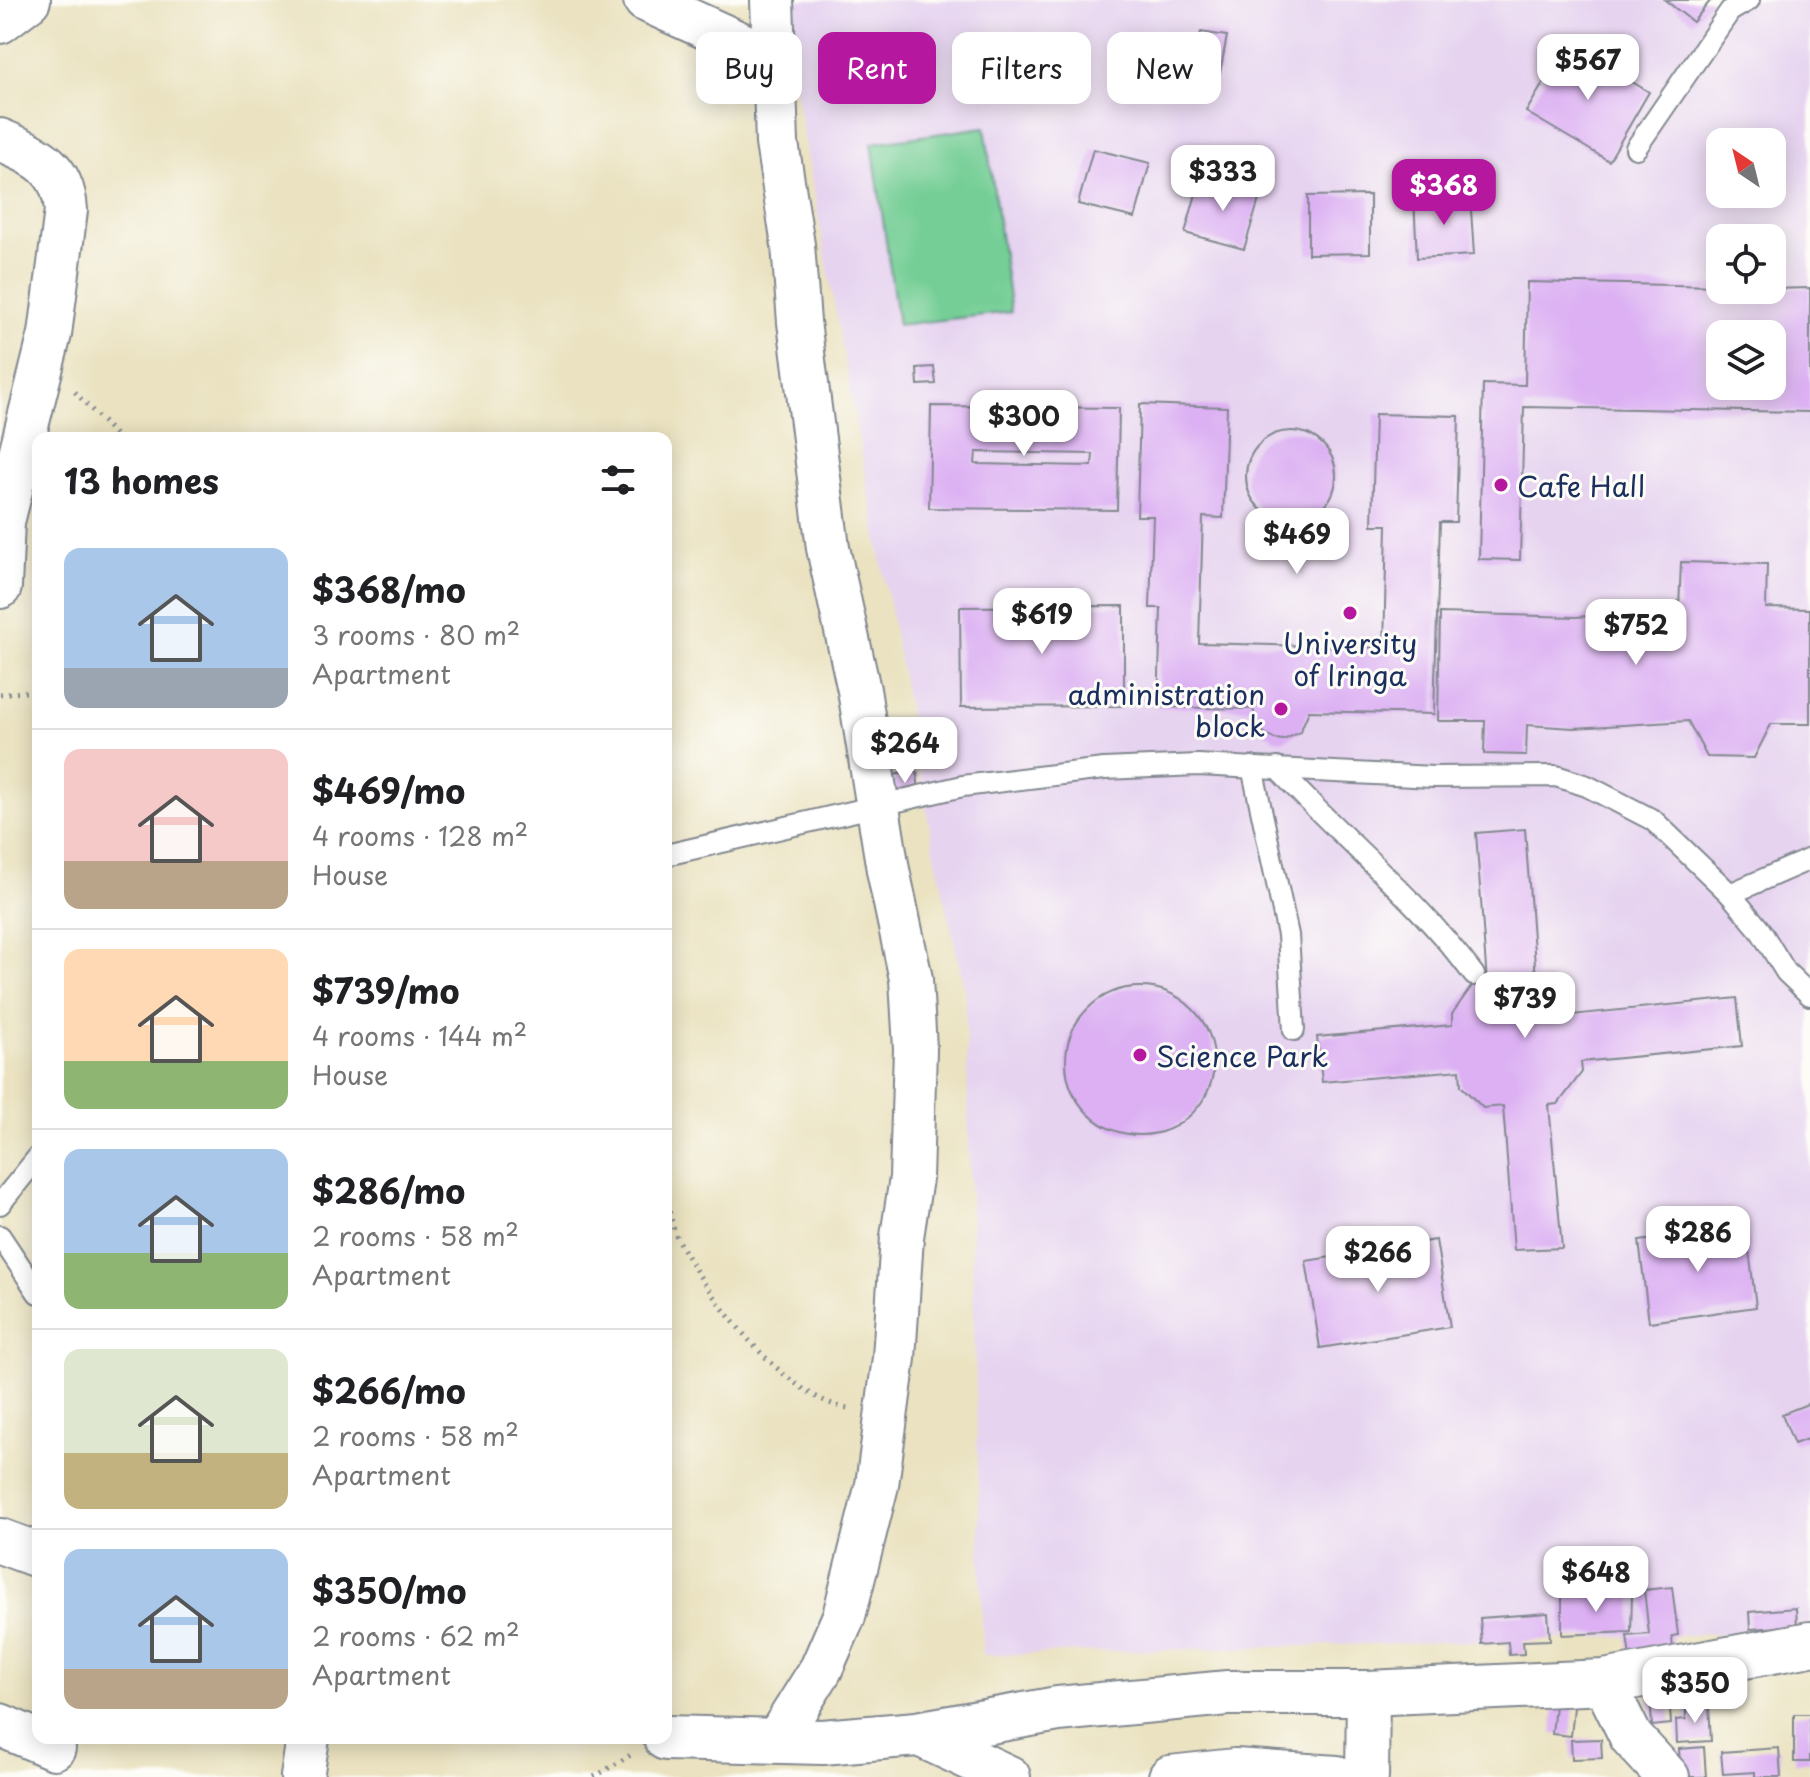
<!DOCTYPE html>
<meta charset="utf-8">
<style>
:root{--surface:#fff;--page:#f2f2f2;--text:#202124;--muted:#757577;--line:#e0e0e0;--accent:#b5179e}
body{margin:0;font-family:"Playpen Sans",sans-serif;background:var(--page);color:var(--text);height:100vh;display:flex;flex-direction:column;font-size:30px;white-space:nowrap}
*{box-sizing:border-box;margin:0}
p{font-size:26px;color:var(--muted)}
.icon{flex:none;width:44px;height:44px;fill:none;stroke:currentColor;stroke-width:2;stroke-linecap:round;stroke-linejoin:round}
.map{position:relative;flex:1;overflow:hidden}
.panel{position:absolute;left:32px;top:432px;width:640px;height:1312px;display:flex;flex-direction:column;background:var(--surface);border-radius:16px;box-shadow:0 4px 20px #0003}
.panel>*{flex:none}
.guide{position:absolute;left:696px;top:32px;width:760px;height:72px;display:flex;gap:16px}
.needle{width:52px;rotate:325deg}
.fabs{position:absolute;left:1706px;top:128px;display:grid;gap:16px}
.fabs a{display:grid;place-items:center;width:80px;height:80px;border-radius:16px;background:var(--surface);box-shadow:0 4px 20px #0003;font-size:40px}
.price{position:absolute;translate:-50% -68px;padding:0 18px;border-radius:16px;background:#fff;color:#222;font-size:26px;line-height:52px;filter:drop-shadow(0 2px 4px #0008)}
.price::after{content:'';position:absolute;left:50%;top:48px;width:24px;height:18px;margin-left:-12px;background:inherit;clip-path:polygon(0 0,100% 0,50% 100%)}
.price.active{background:var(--accent);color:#fff}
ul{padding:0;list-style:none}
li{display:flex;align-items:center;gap:24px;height:200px;padding:0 32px}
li+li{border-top:2px solid var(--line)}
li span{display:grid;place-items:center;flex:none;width:224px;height:160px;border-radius:16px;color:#555}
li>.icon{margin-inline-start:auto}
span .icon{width:96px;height:96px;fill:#fffc;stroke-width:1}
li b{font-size:34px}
h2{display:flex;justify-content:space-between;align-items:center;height:96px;padding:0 32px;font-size:34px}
.chip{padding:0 28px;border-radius:16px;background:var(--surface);box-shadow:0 4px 20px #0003;font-size:28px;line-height:72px}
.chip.active{background:var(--accent);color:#fff}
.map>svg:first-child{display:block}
.built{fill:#e6d3f0;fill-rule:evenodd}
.garden{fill:#75ce95;stroke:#487e7a;stroke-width:2}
.building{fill:#dcb0f3;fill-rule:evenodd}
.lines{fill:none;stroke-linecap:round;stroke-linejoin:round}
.service-casing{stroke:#82888f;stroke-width:24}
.minor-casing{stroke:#82888f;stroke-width:46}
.tertiary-casing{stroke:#82888f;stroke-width:48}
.path{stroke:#82888f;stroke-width:5;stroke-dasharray:2 6;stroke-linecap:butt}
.service{stroke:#fff;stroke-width:20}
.minor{stroke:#fff;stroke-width:42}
.tertiary{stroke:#fff;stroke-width:44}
.poi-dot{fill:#b5179e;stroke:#fdfcf7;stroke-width:3}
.labels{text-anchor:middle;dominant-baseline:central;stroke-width:6;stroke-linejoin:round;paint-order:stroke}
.poi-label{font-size:28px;fill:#1b2f5e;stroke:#fdfcf7;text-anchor:start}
</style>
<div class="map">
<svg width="1810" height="1777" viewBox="0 0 1810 1777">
<rect width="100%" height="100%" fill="#fdfcf7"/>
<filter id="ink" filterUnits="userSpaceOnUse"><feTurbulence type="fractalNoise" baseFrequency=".0125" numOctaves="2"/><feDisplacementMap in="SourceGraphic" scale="16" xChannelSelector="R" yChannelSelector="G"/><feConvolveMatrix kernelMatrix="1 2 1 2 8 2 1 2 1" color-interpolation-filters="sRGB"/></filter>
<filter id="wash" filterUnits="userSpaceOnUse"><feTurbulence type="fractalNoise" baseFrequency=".006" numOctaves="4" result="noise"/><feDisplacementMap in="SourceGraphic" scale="32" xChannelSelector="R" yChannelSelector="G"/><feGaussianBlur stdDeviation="1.8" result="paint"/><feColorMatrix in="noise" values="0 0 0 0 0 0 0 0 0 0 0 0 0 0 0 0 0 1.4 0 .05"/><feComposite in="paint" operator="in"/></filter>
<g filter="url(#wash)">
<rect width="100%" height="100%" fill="#eae2c0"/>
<path class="built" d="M779 0H1810V1624L1721 1634 983 1655 965 991 932 840ZM1720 142H1772V194H1720ZM1720 238H1772V290H1720ZM1720 334H1772V386H1720Z"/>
<path class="garden" d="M985 127 1011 312 898 325 872 143Z"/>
<g id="blocks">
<g class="building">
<path d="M1665 0H1711L1693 22Z"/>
<path d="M1201 32 1227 36 1220 73 1194 69Z"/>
<path d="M1567 43 1649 92 1609 161 1526 112Z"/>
<path d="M1093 149 1150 163 1135 218 1078 204Z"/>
<path d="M1201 176 1261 193 1244 249 1185 233Z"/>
<path d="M1370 195V253L1308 254V196Z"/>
<path d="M1470 195 1474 255 1417 258 1414 198Z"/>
<path d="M1527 282 1720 286V290L1810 288V412L1524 407 1520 560 1479 559 1483 384 1525 385ZM1720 334H1772V386H1720Z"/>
<path d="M934 367 936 384 918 385 917 368Z"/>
<path d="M1140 404 1227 407 1223 518 1203 517 1199 643 1384 648 1387 525H1372L1375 414 1459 416 1456 522H1440L1434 714 1309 711 1300 732 1284 740 1274 739 1259 729 1253 709 1158 707 1161 608H1150L1153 516H1137Z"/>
<path d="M931 406 1119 408 1117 510 929 508ZM976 452 1093 454 1092 466 975 464Z"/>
<circle cx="1291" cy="476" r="45"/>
<path d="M1681 562 1767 564 1766 608 1810 609V724H1771L1754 758 1707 757 1688 721 1574 728 1527 725 1526 755 1484 754 1485 721H1438L1440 613 1576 617 1679 609Z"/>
<path d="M1124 606V706L961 707 960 607Z"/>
<path d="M917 772 919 795 893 798 891 775Z"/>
<path d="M1525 829 1536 979H1550L1572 1005V1015L1737 998 1742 1046 1581 1062 1582 1072 1558 1104 1549 1105 1562 1248 1514 1250 1503 1106 1483 1108 1461 1086 1460 1070 1322 1082 1317 1037 1452 1025V1014L1474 983 1487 982 1476 833Z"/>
<circle cx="1140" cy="1061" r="74"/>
<path d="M1746 1226 1756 1307 1649 1322 1639 1241Z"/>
<path d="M1436 1240 1450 1327 1320 1348 1306 1261Z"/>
<path d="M1810 1403V1438L1794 1444 1782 1414Z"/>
<path d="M1672 1587 1678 1635 1672 1636 1673 1653 1630 1657 1627 1636 1649 1634 1644 1590Z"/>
<path d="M1562 1594H1632L1631 1632 1562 1635Z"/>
<path d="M1796 1608 1797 1626 1750 1629 1749 1612Z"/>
<path d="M1548 1613 1550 1640 1523 1641 1524 1654 1509 1655 1508 1642 1482 1644 1480 1618Z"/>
<path d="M1669 1694 1671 1724 1652 1726 1650 1695Z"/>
<path d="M1709 1704 1711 1741 1677 1743 1676 1720 1686 1719V1706Z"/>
<path d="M1555 1705 1574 1707 1571 1736 1552 1734Z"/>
<rect x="1794" y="1714" width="16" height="48"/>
<path d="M1601 1739 1602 1758 1572 1759 1571 1740Z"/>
<path d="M1704 1747 1706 1777H1681L1679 1749Z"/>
<path d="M1779 1748 1781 1777H1755V1772L1723 1774 1721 1752Z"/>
</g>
</g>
</g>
<g filter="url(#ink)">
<use href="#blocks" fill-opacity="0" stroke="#82888f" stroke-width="2"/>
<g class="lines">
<defs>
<g id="service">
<path d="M1636 148 1730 11 1749 0"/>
<path d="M1252 767 1288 935 1294 1030"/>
<path d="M1277 768C1342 839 1416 897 1474 975"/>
<path d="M666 855 963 786 1104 769 1198 765 1433 777 1556 776 1587 786 1653 820 1730 894 1760 930 1786 972 1810 995"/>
<path d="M1730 894 1810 859"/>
<path d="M0 1204 38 1157"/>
<path d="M0 1236 38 1293"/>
</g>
<g id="minor">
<path d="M645 0 755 50 776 67"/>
<path d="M772 0 777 143 793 245 799 322 828 548 859 690 888 870 911 979 915 1049 911 1178 902 1237 894 1358 877 1485 844 1616 821 1669 776 1741"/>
<path d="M0 22 29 0"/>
<path d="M0 140C37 156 63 166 66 210L50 334 3 522 0 587"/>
<path d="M1604 1682 1631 1737 1668 1777"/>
<path d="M0 1725 54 1748"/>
<path d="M917 1734 1009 1777"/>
<path d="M302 1777 308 1738"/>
<path d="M1170 1777 1235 1770 1337 1777"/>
<path d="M1367 1777 1368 1693"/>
</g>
<g id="tertiary">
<path d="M0 1541 38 1555"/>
<path d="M666 1738 822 1742 917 1734 1058 1709 1228 1693H1368L1604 1682 1810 1644"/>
</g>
</defs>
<use href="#service" class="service-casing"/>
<use href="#minor" class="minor-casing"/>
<use href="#tertiary" class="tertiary-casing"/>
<g class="path">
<path d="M75 392 118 438"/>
<path d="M0 694 38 691"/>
<path d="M666 1196C670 1211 672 1230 680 1244 709 1297 785 1399 848 1408"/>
<path d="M594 1777 634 1753"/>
</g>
<use href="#service" class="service"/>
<use href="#minor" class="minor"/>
<use href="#tertiary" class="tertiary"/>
</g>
</g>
<g class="poi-dot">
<circle cx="1501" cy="485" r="8"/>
<circle cx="1350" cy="613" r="8"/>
<circle cx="1281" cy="709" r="8"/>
<circle cx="1140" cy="1055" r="8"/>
</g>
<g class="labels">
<g class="poi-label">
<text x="1517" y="485">Cafe Hall</text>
<text x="1350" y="642" text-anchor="middle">University<tspan x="1350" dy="32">of Iringa</tspan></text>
<text x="1265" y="693" text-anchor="end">administration<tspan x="1265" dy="32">block</tspan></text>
<text x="1156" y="1055">Science Park</text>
</g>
</g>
</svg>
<div class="fabs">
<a><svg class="needle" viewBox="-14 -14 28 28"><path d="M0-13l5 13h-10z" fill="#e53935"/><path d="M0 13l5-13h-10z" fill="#757577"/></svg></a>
<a><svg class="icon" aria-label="locate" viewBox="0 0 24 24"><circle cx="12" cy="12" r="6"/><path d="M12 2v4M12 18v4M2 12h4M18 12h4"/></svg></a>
<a><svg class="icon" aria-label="layers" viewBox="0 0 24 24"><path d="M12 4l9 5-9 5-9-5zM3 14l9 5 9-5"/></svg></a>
</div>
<b class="price" style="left:1588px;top:102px">$567</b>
<b class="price" style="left:1223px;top:213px">$333</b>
<b class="price active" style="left:1444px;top:227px">$368</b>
<b class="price" style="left:1024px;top:458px">$300</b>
<b class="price" style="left:1297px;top:576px">$469</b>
<b class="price" style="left:1042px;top:656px">$619</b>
<b class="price" style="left:1636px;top:667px">$752</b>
<b class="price" style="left:905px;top:785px">$264</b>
<b class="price" style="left:1525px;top:1040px">$739</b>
<b class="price" style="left:1698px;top:1274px">$286</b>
<b class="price" style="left:1378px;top:1294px">$266</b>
<b class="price" style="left:1596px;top:1614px">$648</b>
<b class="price" style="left:1695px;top:1725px">$350</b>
<div class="guide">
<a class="chip">Buy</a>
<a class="chip active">Rent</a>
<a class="chip">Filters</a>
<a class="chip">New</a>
</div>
<section class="panel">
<h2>13 homes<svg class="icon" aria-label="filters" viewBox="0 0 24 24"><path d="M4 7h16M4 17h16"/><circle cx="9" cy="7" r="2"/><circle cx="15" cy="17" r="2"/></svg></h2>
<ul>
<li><span style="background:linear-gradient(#a9c7e8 75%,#9aa5b1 0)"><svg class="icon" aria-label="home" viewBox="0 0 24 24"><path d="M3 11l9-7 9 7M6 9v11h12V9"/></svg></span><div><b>$368/mo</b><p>3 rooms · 80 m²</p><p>Apartment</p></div></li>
<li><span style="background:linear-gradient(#f6c9c9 70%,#b9a48a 0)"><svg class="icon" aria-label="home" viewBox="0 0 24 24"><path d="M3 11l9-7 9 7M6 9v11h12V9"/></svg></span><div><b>$469/mo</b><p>4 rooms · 128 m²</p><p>House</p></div></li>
<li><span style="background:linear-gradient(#ffd9b3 70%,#8fb573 0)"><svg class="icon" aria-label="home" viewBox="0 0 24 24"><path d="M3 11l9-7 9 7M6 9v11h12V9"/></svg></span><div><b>$739/mo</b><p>4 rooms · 144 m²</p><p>House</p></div></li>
<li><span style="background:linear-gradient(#a9c7e8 65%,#8fb573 0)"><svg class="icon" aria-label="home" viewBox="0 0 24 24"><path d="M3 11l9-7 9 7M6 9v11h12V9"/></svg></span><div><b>$286/mo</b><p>2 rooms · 58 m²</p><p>Apartment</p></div></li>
<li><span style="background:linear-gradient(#dfe7d0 65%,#c2b280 0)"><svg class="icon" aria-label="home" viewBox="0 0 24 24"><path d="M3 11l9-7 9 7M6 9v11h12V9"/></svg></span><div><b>$266/mo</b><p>2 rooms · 58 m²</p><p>Apartment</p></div></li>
<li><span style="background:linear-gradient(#a9c7e8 75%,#b9a48a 0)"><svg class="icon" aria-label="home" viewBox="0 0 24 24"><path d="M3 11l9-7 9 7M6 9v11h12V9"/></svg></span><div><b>$350/mo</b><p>2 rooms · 62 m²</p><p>Apartment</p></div></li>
</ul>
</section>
</div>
